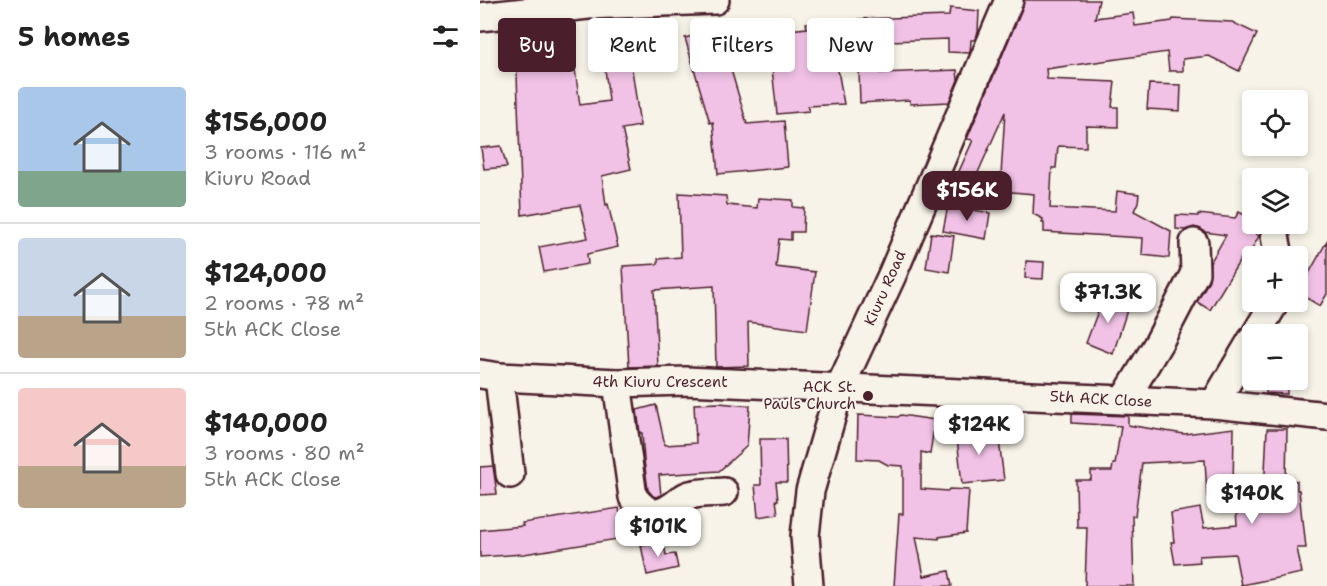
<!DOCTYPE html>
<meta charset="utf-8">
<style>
:root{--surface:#fff;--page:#f2f2f2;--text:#222;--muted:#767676;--line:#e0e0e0;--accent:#4a1f2b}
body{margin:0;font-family:"Shantell Sans",sans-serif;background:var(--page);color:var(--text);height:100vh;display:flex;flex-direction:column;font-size:22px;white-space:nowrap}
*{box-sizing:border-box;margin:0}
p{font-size:20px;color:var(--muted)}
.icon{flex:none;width:33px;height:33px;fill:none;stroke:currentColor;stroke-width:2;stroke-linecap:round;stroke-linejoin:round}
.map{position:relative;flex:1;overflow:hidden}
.details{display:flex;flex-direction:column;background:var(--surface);width:480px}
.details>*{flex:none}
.hud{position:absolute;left:18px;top:18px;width:570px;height:54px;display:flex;gap:12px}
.tools{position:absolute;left:762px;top:90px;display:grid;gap:12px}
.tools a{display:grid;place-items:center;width:66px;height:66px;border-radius:6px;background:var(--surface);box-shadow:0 3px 9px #0003;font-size:30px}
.price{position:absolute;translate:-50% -51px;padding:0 14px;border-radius:12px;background:#fff;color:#222;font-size:20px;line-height:39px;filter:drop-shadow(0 2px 3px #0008)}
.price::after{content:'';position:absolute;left:50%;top:36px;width:18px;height:14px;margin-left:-9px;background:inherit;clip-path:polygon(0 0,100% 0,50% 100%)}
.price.on{background:var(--accent);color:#fff}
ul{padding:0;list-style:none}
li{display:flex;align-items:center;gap:18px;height:150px;padding:0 18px}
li+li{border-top:2px solid var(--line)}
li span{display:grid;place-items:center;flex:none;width:168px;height:120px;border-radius:6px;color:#555}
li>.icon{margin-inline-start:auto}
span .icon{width:72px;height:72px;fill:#fffc;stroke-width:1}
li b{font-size:26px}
h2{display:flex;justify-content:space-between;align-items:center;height:72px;padding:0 18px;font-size:26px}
.tag{padding:0 21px;border-radius:6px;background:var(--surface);box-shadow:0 3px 9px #0003;font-size:21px;line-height:54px}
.tag.on{background:var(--accent);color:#fff}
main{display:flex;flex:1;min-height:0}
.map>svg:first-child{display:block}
.building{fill:#f1c2e6;stroke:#4a1f2b;stroke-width:1.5}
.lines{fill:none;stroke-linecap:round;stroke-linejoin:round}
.minor-casing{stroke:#4a1f2b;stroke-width:32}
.minor{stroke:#f7f3e8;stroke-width:27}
.poi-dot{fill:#4a1f2b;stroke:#f7f3e8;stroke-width:2}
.labels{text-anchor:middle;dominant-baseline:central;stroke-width:4.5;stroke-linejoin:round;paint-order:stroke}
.street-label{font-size:15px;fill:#4a1f2b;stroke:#f7f3e8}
.poi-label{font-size:15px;fill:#4a1f2b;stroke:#f7f3e8;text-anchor:end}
</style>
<main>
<section class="details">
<h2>5 homes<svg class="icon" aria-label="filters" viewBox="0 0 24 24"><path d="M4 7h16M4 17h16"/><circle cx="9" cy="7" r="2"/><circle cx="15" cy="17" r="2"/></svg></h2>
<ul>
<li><span style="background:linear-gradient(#a9c7e8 70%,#7fa58c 0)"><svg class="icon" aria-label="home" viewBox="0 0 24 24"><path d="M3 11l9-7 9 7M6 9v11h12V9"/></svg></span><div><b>$156,000</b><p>3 rooms · 116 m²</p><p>Kiuru Road</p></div></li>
<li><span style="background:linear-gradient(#c9d6e8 65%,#b9a48a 0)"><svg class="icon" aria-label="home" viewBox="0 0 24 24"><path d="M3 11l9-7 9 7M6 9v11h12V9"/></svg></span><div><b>$124,000</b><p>2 rooms · 78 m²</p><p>5th ACK Close</p></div></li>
<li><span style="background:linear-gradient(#f6c9c9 65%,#b9a48a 0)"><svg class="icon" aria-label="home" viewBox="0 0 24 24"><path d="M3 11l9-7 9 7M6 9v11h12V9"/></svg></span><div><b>$140,000</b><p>3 rooms · 80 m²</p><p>5th ACK Close</p></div></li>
</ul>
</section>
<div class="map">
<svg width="847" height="586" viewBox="0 0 847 586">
<rect width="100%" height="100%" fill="#f7f3e8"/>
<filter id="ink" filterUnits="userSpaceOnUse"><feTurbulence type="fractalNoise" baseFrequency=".0167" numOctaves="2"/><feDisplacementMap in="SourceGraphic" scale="12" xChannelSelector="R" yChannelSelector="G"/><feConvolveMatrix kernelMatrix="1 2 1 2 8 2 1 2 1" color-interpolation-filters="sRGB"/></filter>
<g filter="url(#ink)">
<g class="building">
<path d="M544 0H619L615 18 653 13 655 26 692 21 693 19 752 22 777 34 759 71 729 56 703 59V71H689L687 52 566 69 567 79 635 82 632 107H638V127L606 126V147L578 146 576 168H572L570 208 635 211 637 191 659 194 658 202 654 211 691 231 689 258 662 255 663 238 564 232V223H562L563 219 553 214 554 194 520 191 525 112 492 186 476 178 493 140 487 139 543 6Z"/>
<path d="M470 8 499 11 498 32 495 40H491L490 53 468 52V39L379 42 378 19 469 16Z"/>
<path d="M349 19 364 104 328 106 329 111 297 114 288 32 327 28 326 23Z"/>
<path d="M239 29 267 124 304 121 308 167 238 174 233 122 230 123 205 38Z"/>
<path d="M147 33 160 126 142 129 151 169 122 176 126 205 128 204 138 247 107 254 108 264 64 272 59 247 108 238 100 205 42 215 36 48 64 47 63 44 91 40 100 105 129 101 121 36Z"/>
<path d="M400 70V73L477 70 478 80 469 102 430 104V100L380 103 379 71Z"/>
<path d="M669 84 701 85 700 111 667 109Z"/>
<path d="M21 146 27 167 4 169 1 148Z"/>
<path d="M199 193 246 196 247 205 277 208 278 198 313 200V207L324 208 323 232H311V240L299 239 296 267 335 272 327 330 268 322 269 366 236 367 234 286 174 290 178 366 149 367 143 266 178 264V259L201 257Z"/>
<path d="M468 205 510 213 506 239 463 231Z"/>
<path d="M759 212 772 219V224H781L775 233 779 236 768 256 763 255 730 310 717 302 729 280 730 263 746 235 725 232 721 229 714 227 705 230 696 229V215L718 216V214L755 218Z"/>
<path d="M451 233 474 236 469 272 446 268Z"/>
<path d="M847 241V294L840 306 818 293Z"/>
<path d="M546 261 564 262 563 279 545 278Z"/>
<path d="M624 295 649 304 633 354 606 343Z"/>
<path d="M786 380H807V394L786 393Z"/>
<path d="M239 403 270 406 267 446 239 471 179 475 181 495 176 497 173 496 168 490 164 460 162 433H160L157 410 176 405 185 445 216 443 214 404Z"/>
<path d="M592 414 648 416V425L704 434 754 428 753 489 727 496 725 460 662 463 655 516H652L654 586H605L607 527H597L596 480H611V471H632L633 464H635L641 426 592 423Z"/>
<path d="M378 415 418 417 421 415 455 420 450 454 441 452V489L468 491 469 489 489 490 486 533 459 537V539L436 537 444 576 469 571 472 586H414L419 514H423V466L408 465 399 460 377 459Z"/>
<path d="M476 429H501V431L518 432 524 480 482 484Z"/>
<path d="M787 429H807L806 480 817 481V490H819L822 520H823L826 548H817L822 573 761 585 755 554 719 556 720 562 695 564 691 542H694L691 513 720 508 724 528 757 525 755 495 784 493Z"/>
<path d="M280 439H306L307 482H296L298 500H296L298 514 278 517 275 485H281Z"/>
<path d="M13 466 17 494 0 495V467Z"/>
<path d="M139 508 144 538 44 554 0 557V530L43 526 42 523Z"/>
<path d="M183 540 186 555 195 554 198 568 167 575 161 545Z"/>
</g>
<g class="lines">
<defs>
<g id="minor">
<path d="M0 17 108 5 235 0"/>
<path d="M795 236 799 256"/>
<path d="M776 334 795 302"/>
<path d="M0 374 19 377 137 383 206 381 734 404 847 416"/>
<path d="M19 377 30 474"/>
<path d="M137 383 153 497C169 516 177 518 197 503 201 500 205 496 210 495 220 492 233 493 244 492"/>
<path d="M644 400 679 342 715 273 714 243"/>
<path d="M734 404 772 340"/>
<path d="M329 586 325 536 330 491 360 387 412 275 529 0"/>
</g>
</defs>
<use href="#minor" class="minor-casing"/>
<use href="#minor" class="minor"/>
</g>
</g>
<circle class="poi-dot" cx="388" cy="396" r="6"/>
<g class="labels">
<g class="street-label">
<text transform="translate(405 288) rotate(-66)">Kiuru Road</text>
<text x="180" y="382">4th Kiuru Crescent</text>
<text transform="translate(621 399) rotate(3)">5th ACK Close</text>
</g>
<g class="poi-label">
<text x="376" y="387">ACK St.<tspan x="376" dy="17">Pauls Church</tspan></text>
</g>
</g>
</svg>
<div class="tools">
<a><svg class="icon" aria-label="locate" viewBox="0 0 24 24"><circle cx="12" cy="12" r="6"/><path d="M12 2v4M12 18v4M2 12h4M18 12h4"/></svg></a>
<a><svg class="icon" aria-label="layers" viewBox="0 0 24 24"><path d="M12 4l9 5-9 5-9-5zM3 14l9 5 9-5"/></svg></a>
<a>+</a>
<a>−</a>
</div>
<b class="price on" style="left:487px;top:222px">$156K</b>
<b class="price" style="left:628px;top:324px">$71.3K</b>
<b class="price" style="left:499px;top:456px">$124K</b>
<b class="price" style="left:772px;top:525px">$140K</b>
<b class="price" style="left:178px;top:558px">$101K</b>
<div class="hud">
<a class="tag on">Buy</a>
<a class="tag">Rent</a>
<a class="tag">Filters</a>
<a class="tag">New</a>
</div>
</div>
</main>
